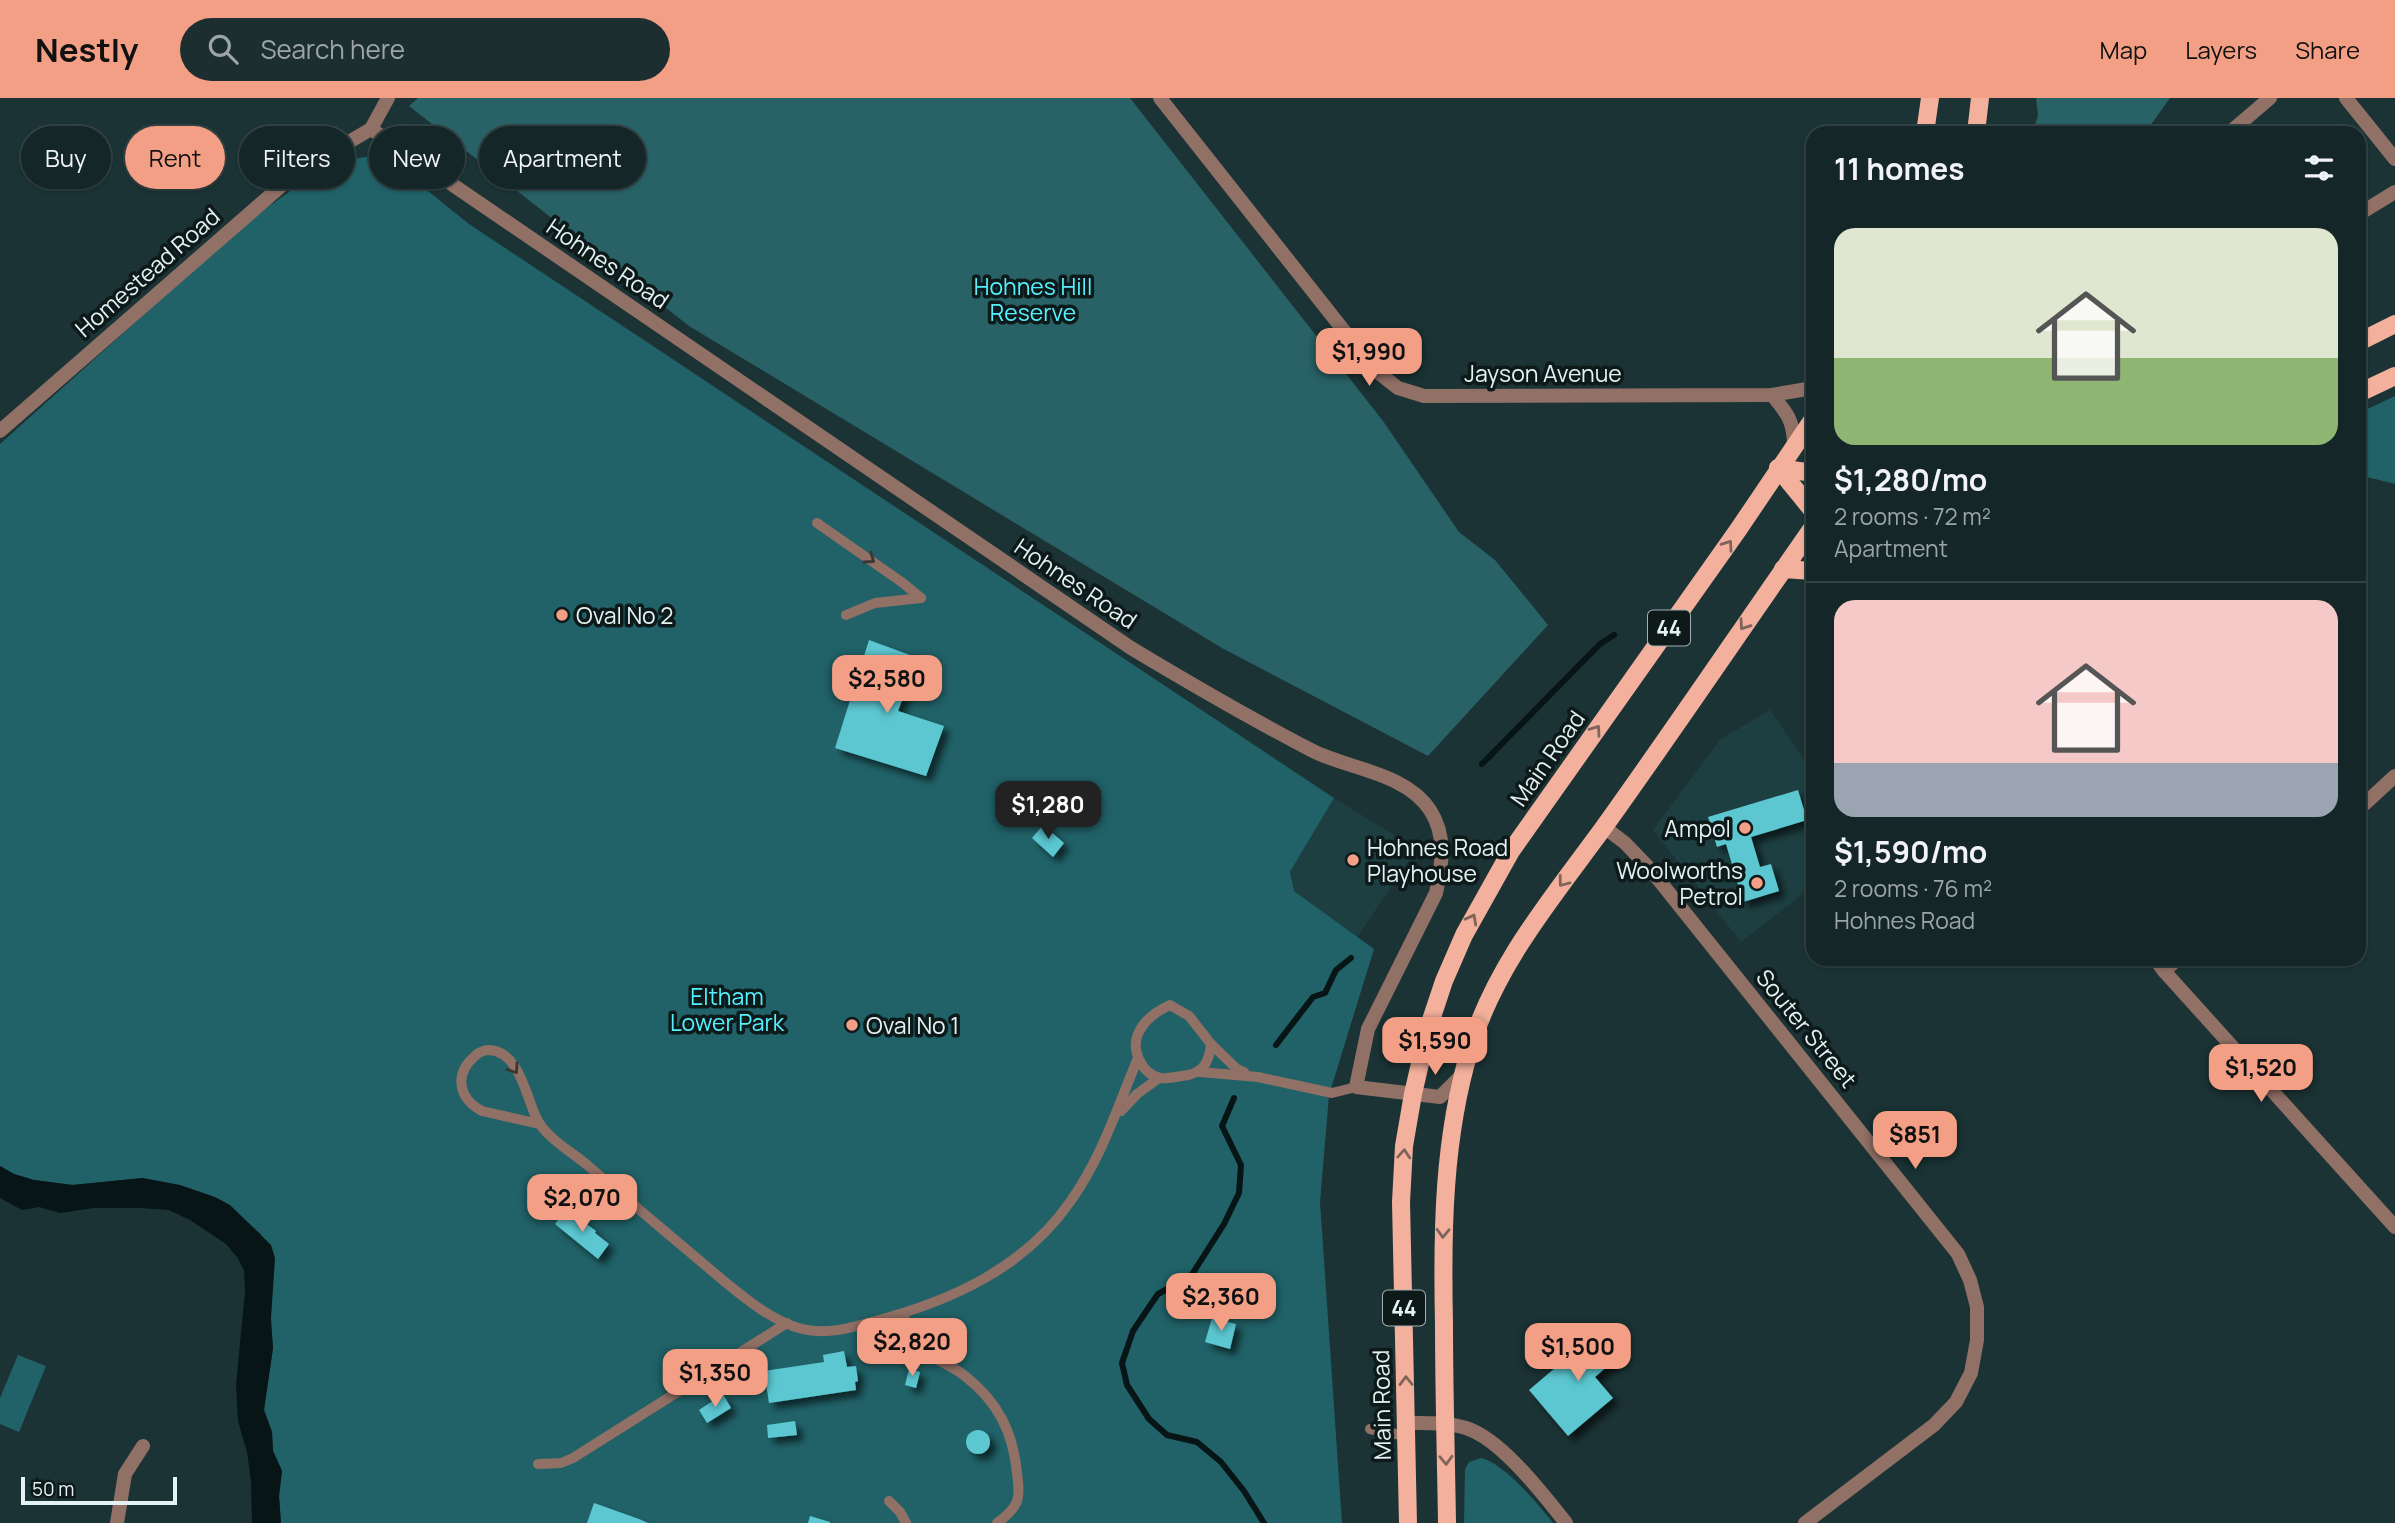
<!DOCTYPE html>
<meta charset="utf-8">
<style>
:root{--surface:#142628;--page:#1d2e30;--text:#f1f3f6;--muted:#9da5a8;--line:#334345;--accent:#f39f85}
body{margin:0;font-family:Manrope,sans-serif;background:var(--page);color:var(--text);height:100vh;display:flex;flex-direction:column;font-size:26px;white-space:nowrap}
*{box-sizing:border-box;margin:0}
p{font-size:23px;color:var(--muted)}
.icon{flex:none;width:38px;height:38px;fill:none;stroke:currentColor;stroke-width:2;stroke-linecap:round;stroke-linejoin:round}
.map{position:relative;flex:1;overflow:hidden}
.sheet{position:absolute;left:1806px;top:28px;width:560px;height:840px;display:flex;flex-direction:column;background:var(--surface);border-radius:21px;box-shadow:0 2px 5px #0004,0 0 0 2px var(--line)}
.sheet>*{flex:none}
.hud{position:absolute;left:21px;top:28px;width:665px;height:63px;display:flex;gap:14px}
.scale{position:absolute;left:21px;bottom:18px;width:156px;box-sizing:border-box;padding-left:7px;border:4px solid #e4f2f3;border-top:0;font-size:19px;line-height:24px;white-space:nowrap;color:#e4f2f3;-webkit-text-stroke:5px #0e191a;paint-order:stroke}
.price{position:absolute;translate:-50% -60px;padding:0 16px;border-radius:14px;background:var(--accent);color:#111;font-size:23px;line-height:46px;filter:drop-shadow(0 2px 4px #0008)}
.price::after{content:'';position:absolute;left:50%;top:42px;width:21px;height:16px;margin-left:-10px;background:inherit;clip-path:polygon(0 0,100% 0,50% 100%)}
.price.current{background:#222;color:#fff}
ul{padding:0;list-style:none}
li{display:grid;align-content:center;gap:14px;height:371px;padding:0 28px}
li+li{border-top:2px solid var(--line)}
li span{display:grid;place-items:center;height:217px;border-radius:21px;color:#555}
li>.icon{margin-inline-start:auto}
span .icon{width:126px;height:126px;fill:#fffc;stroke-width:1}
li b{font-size:30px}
h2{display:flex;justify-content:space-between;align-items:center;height:84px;padding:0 28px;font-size:30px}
.pill{padding:0 24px;border-radius:32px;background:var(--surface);box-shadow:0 2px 5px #0004,0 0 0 2px var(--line);font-size:24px;line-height:63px}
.pill.current{background:var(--accent);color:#111}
header{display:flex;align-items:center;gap:42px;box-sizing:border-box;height:98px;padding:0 35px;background:var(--accent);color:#111}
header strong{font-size:33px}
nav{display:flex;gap:38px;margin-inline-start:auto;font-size:24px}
.search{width:490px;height:63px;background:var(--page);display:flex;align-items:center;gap:18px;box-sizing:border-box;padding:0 24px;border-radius:38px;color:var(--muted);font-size:26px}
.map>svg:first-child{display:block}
.built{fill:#1d3f42}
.green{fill:#206268}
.forest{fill:#286166}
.water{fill:#071516}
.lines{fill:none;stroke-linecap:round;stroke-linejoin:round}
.stream{stroke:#071516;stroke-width:6}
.building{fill:#5cc7d1;filter:url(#shadow)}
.lane{stroke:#917066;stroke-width:10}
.street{stroke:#917066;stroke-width:14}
.primary{stroke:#f3b09c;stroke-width:18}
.oneway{stroke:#80645b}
.oneway2{stroke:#3c3735}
.poi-dot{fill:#f39f85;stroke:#0e191a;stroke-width:2.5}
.labels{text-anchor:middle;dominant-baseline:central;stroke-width:7;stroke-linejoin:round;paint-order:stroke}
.shield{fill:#0e191a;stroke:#a4b1b2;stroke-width:2}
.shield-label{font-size:21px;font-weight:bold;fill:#e4f2f3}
.street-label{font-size:23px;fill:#e4f2f3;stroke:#0e191a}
.park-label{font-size:23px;fill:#55f0fe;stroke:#0e191a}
.poi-label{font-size:23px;fill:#e4f2f3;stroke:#0e191a;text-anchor:start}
</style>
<header>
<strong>Nestly</strong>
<div class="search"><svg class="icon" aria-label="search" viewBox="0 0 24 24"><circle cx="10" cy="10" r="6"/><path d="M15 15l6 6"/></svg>Search here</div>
<nav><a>Map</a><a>Layers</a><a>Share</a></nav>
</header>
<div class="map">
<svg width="2395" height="1425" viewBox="0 0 2395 1425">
<defs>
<filter id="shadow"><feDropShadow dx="6" dy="6" stdDeviation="3.5" flood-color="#0009"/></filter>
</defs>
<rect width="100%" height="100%" fill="#1b3335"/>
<g class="built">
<path d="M1770 612 1813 675V788L1741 844 1653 732 1721 641Z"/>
<path d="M1334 700 1417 751 1357 839 1294 793 1290 774Z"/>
</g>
<g class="green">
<path d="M382 56 469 126 1334 700 1290 774 1294 793 1374 851 1329 997 1320 1104 1342 1425H281L279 1398 282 1373 273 1353 272 1334 264 1312 273 1250 261 1136 246 1123 143 1080 73 1087 34 1082 14 1076 0 1068V346L248 123 330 65Z"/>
<path d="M2395 298V386L2359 377V315Z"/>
<path d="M18 1257 46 1268 19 1334 0 1326V1300Z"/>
<path d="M1481 1360C1504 1365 1539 1407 1553 1425H1464L1465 1371 1469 1364Z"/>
</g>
<g class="forest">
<path d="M418 0H1130L1383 323 1459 434 1495 462 1548 527 1428 658 1222 550 689 228 409 8Z"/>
<path d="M2036 0H2170L2145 35H2033L2038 17Z"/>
</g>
<path class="water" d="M0 1068 14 1076 34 1082 72 1087 143 1080 180 1087 215 1099 230 1107 271 1147 275 1160 271 1220 273 1250 264 1312 272 1334 273 1353 282 1373 279 1398 281 1425H252L251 1383 247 1354 238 1323 236 1287 245 1194 244 1172 237 1159 226 1146 190 1122 169 1112 139 1110H94L60 1115 39 1109 22 1112 0 1100Z"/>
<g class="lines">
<g class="stream">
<path d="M1482 666 1600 546 1614 537"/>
<path d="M1276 947 1313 899 1325 895 1336 872 1351 860"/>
<path d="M1234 1000 1222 1028 1241 1067 1239 1095 1224 1126 1191 1178 1158 1196 1145 1215 1133 1233 1122 1265 1127 1287 1149 1321 1167 1337 1197 1344 1221 1364 1244 1393 1264 1425"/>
</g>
</g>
<g class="building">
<path d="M869 542 918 560 898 613 944 628 926 678 835 650Z"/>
<path d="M1798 692 1807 722 1751 739 1760 769 1771 766 1779 793 1743 804 1726 746 1717 749 1708 719Z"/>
<path d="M1043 727 1064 745 1053 759 1032 740Z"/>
<path d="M566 1111 596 1133 595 1135 609 1146 598 1161 555 1126Z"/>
<path d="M1212 1220 1236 1226 1230 1251 1205 1244Z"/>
<path d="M1602 1230 1623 1255 1595 1279 1613 1300 1568 1338 1529 1292Z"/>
<path d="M844 1253 847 1269 856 1268 858 1283 855 1284 856 1292 769 1305 764 1273 824 1264 823 1257Z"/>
<path d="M909 1271 920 1274 916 1290 905 1287Z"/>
<path d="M723 1296 731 1310 707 1325 699 1312Z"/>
<path d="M795 1323 797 1337 768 1340 767 1327Z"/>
<circle cx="978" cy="1344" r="12"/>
<path d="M594 1405 639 1421 648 1425H587Z"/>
<path d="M810 1418 830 1424V1425H808Z"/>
</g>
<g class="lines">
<g class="lane">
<path d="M817 425 903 485 921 500"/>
<path d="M846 517 875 505 921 500"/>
<path d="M1170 907 1189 918 1211 946C1209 966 1202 976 1182 978 1175 979 1167 981 1160 980 1142 976 1131 952 1138 936 1144 921 1157 913 1170 907Z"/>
<path d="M1211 946 1237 971 1244 974"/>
<path d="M1200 974 1258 979 1332 995 1356 989"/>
<path d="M1121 1013 1137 996 1159 980"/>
<path d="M539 1026 482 1013C458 1000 454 976 475 958 478 955 484 952 489 952 519 953 526 998 536 1019 544 1038 570 1053 586 1066 632 1106 679 1145 725 1184 747 1202 774 1224 802 1231 827 1237 851 1230 875 1223 951 1203 1024 1170 1070 1104 1102 1059 1117 1010 1138 960"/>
<path d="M903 1216C906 1224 909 1233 913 1241 924 1259 949 1265 965 1278 998 1304 1013 1334 1017 1375 1021 1401 1019 1409 997 1425"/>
<path d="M1370 1331 1406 1338"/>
<path d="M538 1366 561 1365 573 1360 787 1225"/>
<path d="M889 1403 900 1414 906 1425"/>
</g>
<g class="street">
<path d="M1160 0 1375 272 1398 290 1424 298 1772 297 1813 290"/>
<path d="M2346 0 2395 61"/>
<path d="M371 31 1131 550C1191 586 1251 621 1313 653 1349 671 1406 675 1430 712 1447 738 1442 767 1436 795L1368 931 1356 989 1440 999 1463 976"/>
<path d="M2229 35 2270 0"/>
<path d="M2359 116 2395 94"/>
<path d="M1772 297C1787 315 1794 323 1794 348"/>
<path d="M0 333 296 75 371 31 388 0"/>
<path d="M2359 711 2395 678"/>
<path d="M1604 729 1625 745 1650 771 1958 1156 1970 1182 1977 1209V1242L1971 1275 1956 1304 1934 1327 1805 1425"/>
<path d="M2155 861 2164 873 2395 1129"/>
<path d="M2164 873 2178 861"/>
<path d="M1407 1325C1426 1325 1447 1324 1466 1330 1501 1341 1543 1396 1566 1425"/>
<path d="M117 1425 125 1376 143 1348"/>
</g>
<g class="primary">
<path d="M1925 35 1930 0"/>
<path d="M1976 35 1980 0"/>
<path d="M2359 244 2395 226"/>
<path d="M2359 295 2395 278"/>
<path d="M1778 370 1813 413"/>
<path d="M1778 370 1813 375"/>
<path d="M1783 471 1813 473"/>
<path d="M1408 1425 1401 1104 1404 1048 1413 996 1428 931 1444 883 1464 837 1511 753 1738 432 1813 321"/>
<path d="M1447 1425C1446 1359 1444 1292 1444 1226 1442 1134 1443 1040 1470 951 1495 867 1553 799 1604 729 1675 630 1743 529 1813 429"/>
</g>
</g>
<defs><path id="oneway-chevron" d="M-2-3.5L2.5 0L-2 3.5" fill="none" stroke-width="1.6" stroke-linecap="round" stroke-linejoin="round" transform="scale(1.75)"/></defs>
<g class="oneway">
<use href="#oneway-chevron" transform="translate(1728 447) rotate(-55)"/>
<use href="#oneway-chevron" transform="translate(1744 527) rotate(125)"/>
<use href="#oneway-chevron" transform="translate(1596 632) rotate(-55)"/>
<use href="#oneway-chevron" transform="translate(1563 784) rotate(127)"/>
<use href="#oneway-chevron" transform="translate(1472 821) rotate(-62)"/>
<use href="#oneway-chevron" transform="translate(1404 1056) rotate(-86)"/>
<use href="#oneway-chevron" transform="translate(1443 1135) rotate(92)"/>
<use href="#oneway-chevron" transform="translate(1406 1283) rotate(-91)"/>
<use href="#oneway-chevron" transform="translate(1446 1362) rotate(88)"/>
</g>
<g class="oneway2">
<use href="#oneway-chevron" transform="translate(870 461) rotate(35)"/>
<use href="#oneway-chevron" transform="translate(514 971) rotate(55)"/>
</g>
<g class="poi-dot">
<circle cx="562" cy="517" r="7"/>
<circle cx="1745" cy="730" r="7"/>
<circle cx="1353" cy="762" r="7"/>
<circle cx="1757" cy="785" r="7"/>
<circle cx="852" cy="927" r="7"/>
</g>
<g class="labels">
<g class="shield">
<rect x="1648" y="512.5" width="42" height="35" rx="5"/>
<rect x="1383" y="1192.5" width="42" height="35" rx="5"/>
</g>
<g class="shield-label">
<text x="1669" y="530">44</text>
<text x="1404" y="1210">44</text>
</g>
<g class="street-label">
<text transform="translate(608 165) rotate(34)">Hohnes Road</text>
<text transform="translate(147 174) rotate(-41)">Homestead Road</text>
<text x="1543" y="275">Jayson Avenue</text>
<text transform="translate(1076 485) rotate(34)">Hohnes Road</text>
<text transform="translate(1547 660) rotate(-55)">Main Road</text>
<text transform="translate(1807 930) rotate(51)">Souter Street</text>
<text transform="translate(1381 1307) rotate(-91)">Main Road</text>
</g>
<g class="park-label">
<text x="1033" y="188">Hohnes Hill<tspan x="1033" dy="26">Reserve</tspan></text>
<text x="727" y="898">Eltham<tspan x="727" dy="26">Lower Park</tspan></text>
</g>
<g class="poi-label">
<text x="576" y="517">Oval No 2</text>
<text x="1731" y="730" text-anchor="end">Ampol</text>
<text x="1367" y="749">Hohnes Road<tspan x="1367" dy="26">Playhouse</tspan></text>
<text x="1743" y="772" text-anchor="end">Woolworths<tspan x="1743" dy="26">Petrol</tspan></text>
<text x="866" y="927">Oval No 1</text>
</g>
</g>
</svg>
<div class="scale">50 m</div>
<b class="price" style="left:1369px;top:290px">$1,990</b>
<b class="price" style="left:887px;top:617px">$2,580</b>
<b class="price current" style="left:1048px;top:743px">$1,280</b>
<b class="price" style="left:1435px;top:979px">$1,590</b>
<b class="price" style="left:2261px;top:1006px">$1,520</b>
<b class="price" style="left:1915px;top:1073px">$851</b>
<b class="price" style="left:582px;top:1136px">$2,070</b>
<b class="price" style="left:1221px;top:1235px">$2,360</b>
<b class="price" style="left:912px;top:1280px">$2,820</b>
<b class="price" style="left:1578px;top:1285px">$1,500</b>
<b class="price" style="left:715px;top:1311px">$1,350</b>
<div class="hud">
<a class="pill">Buy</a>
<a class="pill current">Rent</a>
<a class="pill">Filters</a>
<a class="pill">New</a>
<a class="pill">Apartment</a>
</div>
<section class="sheet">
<h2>11 homes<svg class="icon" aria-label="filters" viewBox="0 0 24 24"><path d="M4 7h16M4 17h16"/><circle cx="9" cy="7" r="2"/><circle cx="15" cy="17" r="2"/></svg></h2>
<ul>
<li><span style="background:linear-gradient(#dfe7d0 60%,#8fb573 0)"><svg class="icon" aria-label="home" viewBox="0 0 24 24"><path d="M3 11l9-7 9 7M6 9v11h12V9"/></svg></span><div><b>$1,280/mo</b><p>2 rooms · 72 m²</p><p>Apartment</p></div></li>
<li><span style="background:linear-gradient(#f6c9c9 75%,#9aa5b1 0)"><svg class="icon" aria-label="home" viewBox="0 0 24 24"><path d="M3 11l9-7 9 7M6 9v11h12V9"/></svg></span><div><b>$1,590/mo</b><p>2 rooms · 76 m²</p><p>Hohnes Road</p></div></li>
</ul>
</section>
</div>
